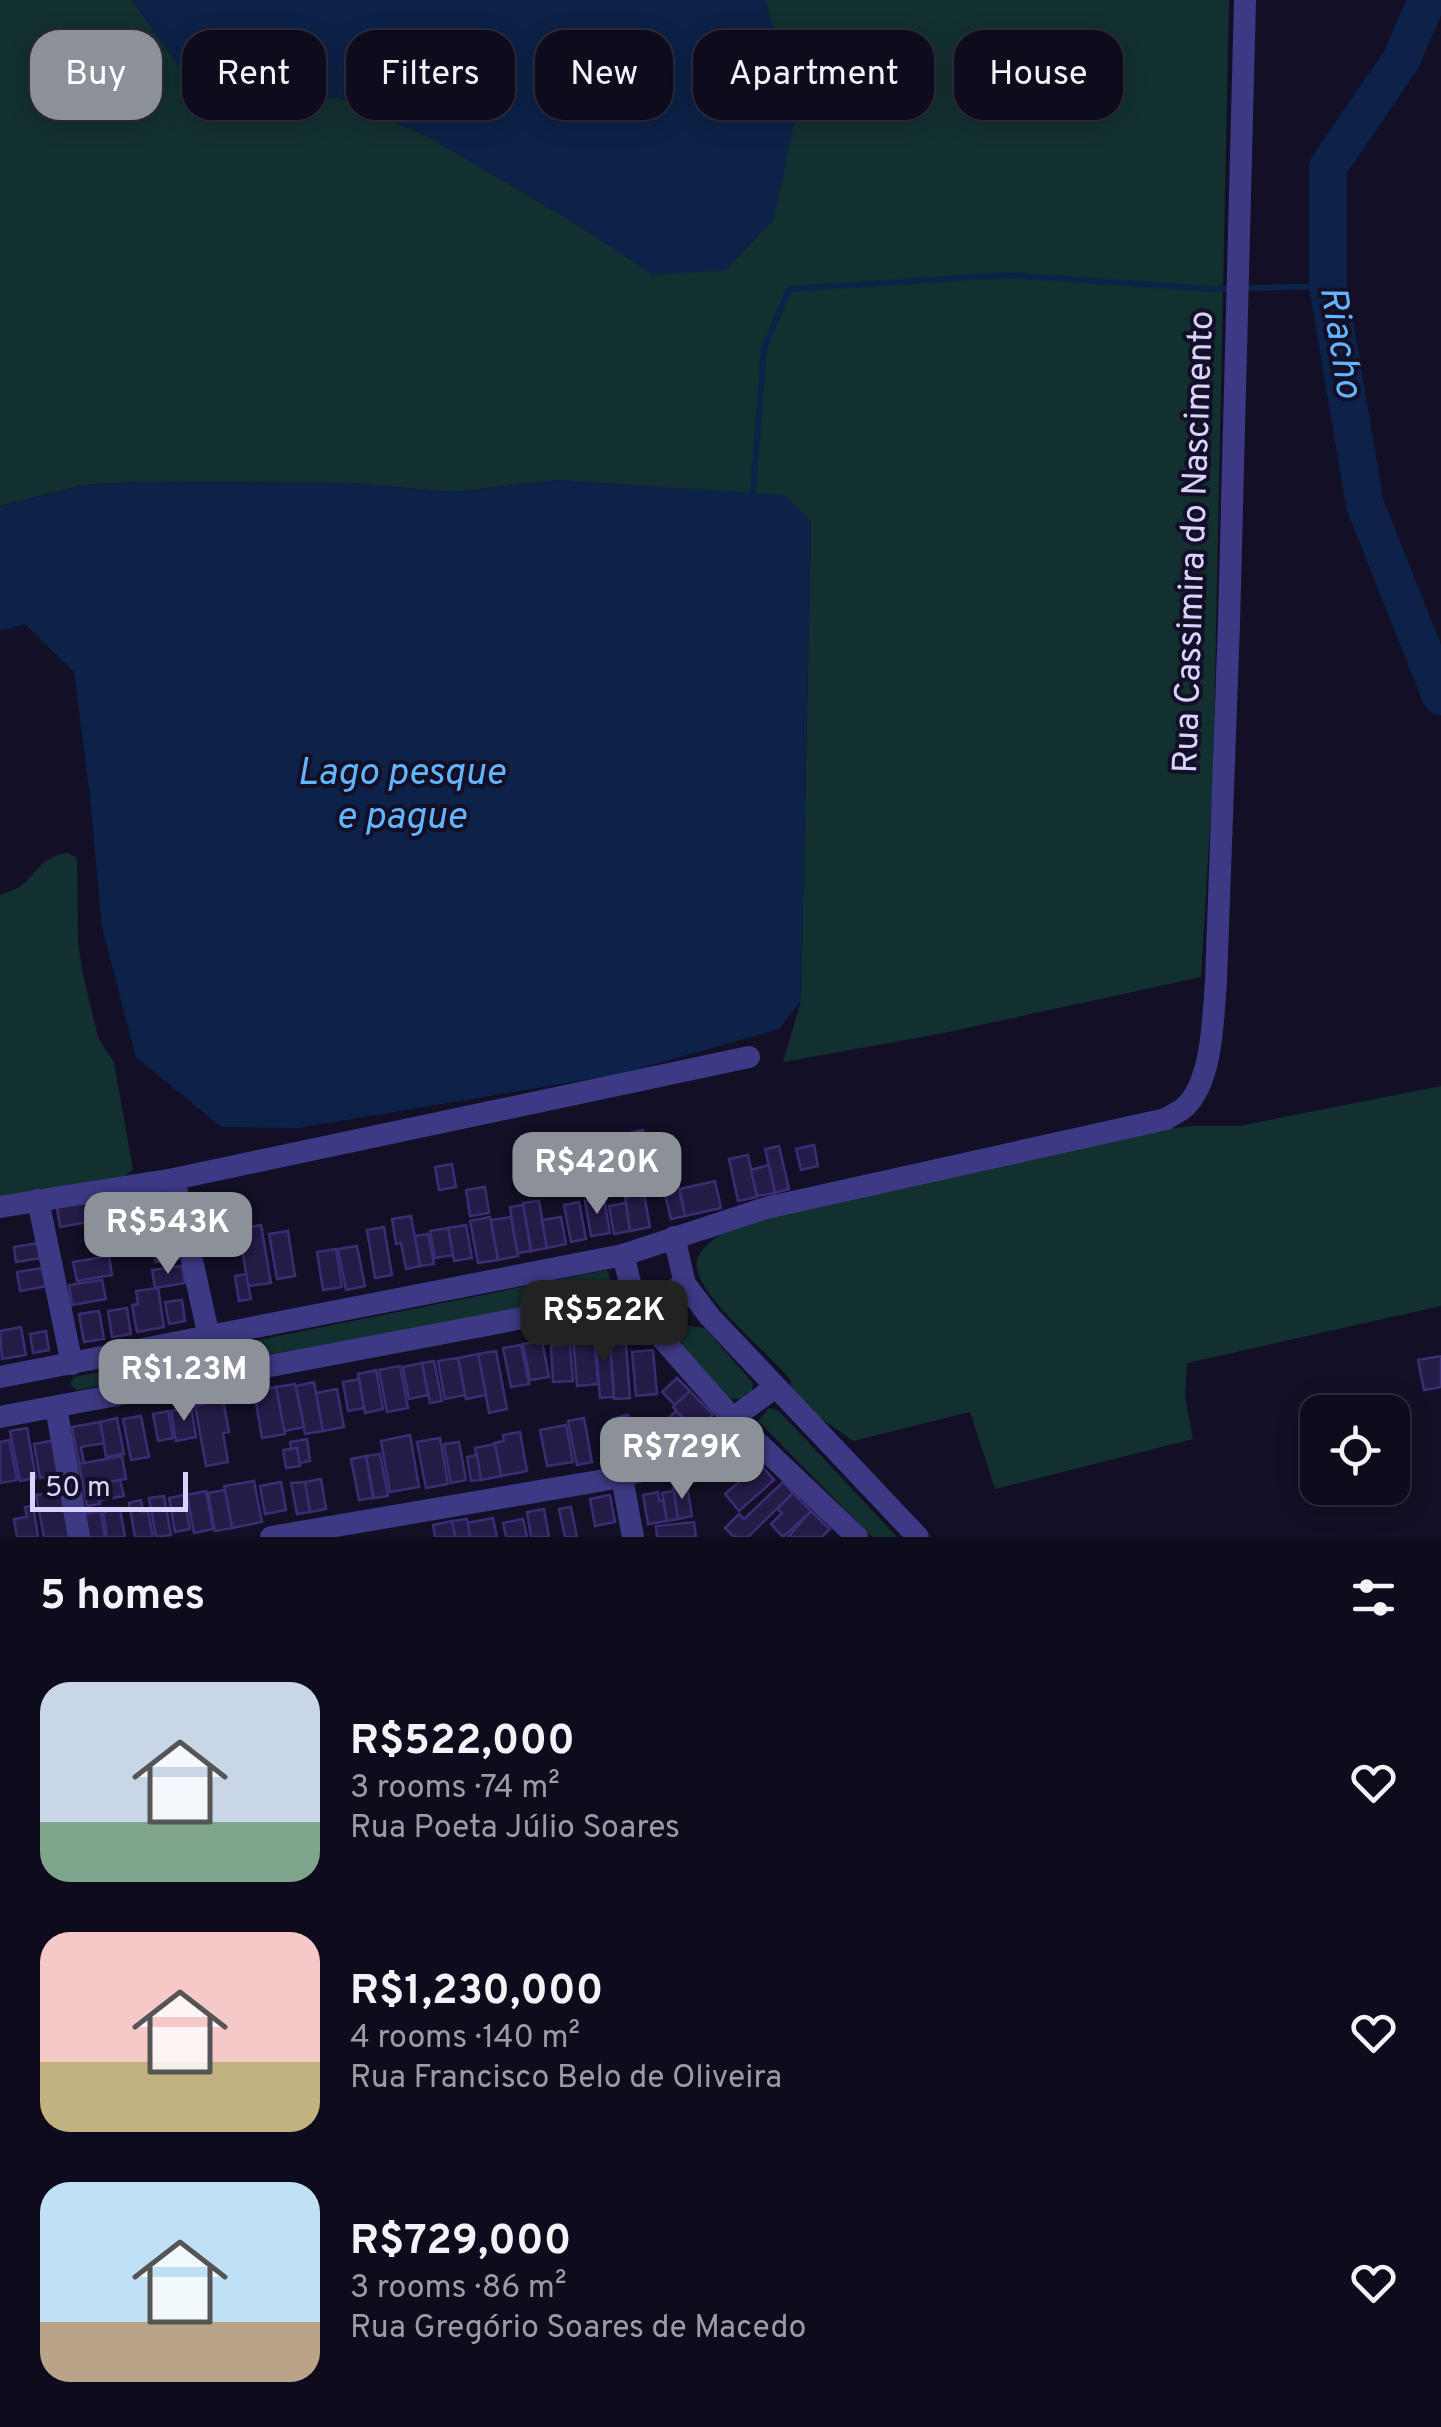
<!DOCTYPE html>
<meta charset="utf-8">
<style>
:root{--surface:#0e0b1c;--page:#1c1929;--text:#f1f3f6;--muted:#9b9ba3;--line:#2e2b3b;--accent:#8c9099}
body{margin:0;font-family:Overpass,sans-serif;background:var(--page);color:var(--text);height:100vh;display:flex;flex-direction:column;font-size:38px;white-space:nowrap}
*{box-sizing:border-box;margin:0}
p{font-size:32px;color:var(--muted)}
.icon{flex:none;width:55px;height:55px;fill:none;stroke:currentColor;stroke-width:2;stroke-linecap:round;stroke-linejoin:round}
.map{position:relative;height:1537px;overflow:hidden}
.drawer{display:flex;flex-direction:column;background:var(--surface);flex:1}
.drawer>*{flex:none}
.hud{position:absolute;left:30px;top:30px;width:1382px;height:90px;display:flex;gap:20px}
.buttons{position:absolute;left:1300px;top:1395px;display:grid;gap:20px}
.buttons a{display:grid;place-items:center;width:110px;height:110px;border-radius:20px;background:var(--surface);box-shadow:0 5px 25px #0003,0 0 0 2px var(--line);font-size:50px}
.scale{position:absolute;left:30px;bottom:25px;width:158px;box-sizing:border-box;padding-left:10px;border:5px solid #d9d4ff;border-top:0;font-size:28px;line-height:35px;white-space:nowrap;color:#d9d4ff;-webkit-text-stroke:8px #130f26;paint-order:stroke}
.price{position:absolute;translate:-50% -85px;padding:0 22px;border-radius:20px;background:var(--accent);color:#fff;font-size:32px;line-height:65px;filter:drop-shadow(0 2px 5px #0008)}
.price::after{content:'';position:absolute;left:50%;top:60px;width:30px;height:22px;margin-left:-15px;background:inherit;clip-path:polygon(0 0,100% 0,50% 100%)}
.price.on{background:#222;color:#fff}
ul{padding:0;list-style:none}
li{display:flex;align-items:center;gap:30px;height:250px;padding:0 40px}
li span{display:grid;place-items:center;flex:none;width:280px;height:200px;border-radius:30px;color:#555}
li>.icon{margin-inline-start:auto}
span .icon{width:120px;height:120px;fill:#fffc;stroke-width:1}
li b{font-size:42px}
h2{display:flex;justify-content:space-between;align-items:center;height:120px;padding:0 40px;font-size:42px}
.pill{padding:0 35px;border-radius:30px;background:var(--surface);box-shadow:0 5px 25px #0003,0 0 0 2px var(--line);font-size:35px;line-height:90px}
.pill.on{background:var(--accent);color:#fff}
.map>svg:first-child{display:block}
.green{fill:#12302f}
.water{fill:#0c2248}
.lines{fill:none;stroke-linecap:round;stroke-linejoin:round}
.stream{stroke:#0c2248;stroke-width:6}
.river{stroke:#0c2248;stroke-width:38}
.building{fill:#241b47;stroke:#3b2d73;stroke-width:2.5}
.minor{stroke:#3d3a85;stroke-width:22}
.labels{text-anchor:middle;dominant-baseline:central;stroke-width:8;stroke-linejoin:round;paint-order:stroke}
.street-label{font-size:35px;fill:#d9d4ff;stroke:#130f26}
.water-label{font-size:38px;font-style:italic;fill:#62b6ff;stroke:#130f26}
</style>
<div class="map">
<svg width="1441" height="1537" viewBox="0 0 1441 1537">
<rect width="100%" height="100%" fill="#130f26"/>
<g class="green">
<path d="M0 0H132L181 69 216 91 338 98 429 137 565 217 654 275 797 110 765 0H1229L1213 776 1201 977 944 1033 783 1062 801 1001 811 522 785 496 558 480 452 492 352 483 138 482 82 485 0 506Z"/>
<path d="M68 853 77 858 78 942 82 970 98 1037 114 1063 133 1169 124 1177 0 1201V895C7 892 16 890 22 885 38 871 44 855 68 853Z"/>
<path d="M1441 1086V1306L1187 1363 1185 1397 1193 1439 995 1489 970 1412 853 1441 789 1396 791 1381C768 1351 703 1302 697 1268 695 1260 700 1252 705 1247 720 1230 747 1225 768 1217L1140 1132 1192 1126H1239Z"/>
<path d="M607 1270 614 1289 611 1292 77 1390 70 1384 74 1377Z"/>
<path d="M680 1325 705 1328 753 1383 752 1391 741 1399H730L671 1334Z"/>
<path d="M769 1408 779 1411 897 1537H872L758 1421Z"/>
</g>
<g class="water">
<path d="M132 0H765L797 110 774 219 726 270 653 275 565 217 429 137 338 98 216 91 181 69Z"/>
<path d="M558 480 785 495 811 521 801 1001 779 1029 620 1074 298 1128 221 1127 136 1057 102 928 90 797 74 672 25 624 0 631V506L82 485 138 482 352 483 452 492Z"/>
</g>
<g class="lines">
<path class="stream" d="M753 492 764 348 789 289 1007 275 1211 289 1328 286"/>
<path class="river" d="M1427 0 1401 60 1328 167V286L1365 505 1441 696"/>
</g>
<g class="building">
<path d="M643 1130 650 1161 633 1165 626 1134Z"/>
<path d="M814 1145 818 1166 801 1170 796 1149Z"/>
<path d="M779 1146 789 1189 775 1193 765 1149Z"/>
<path d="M748 1155 757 1197 738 1201 729 1159Z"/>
<path d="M673 1162 685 1216 671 1219 658 1165Z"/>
<path d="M452 1164 456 1187 439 1190 435 1167Z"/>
<path d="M769 1165 775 1193 757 1196 751 1170Z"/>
<path d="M573 1170 577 1191 561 1194 557 1174Z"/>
<path d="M715 1181 721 1208 685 1216 680 1189Z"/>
<path d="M169 1182 174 1212 130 1219 128 1207 136 1206 133 1189Z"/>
<path d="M485 1187 489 1213 470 1216 466 1190Z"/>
<path d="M644 1194 650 1227 630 1231 625 1197Z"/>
<path d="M95 1195 99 1220 60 1227 56 1202Z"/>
<path d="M604 1198 610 1233 591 1236 585 1201Z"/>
<path d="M539 1201 547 1248 531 1251 523 1203Z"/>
<path d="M579 1202 586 1239 571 1242 564 1205Z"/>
<path d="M626 1203 630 1231 614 1234 609 1206Z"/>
<path d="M523 1205 531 1251 517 1253 510 1207Z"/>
<path d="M174 1212 177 1233 131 1241 127 1220Z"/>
<path d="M411 1216 420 1266 406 1269 401 1243 396 1244 392 1219Z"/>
<path d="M490 1217 498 1260 478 1263 470 1221Z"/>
<path d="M511 1217 518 1256 498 1260 491 1220Z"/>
<path d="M561 1217 566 1244 547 1248 542 1220Z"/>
<path d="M261 1225 271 1283 248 1286 239 1229Z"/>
<path d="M466 1225 472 1258 454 1261 448 1228Z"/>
<path d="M384 1227 392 1275 375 1278 367 1230Z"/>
<path d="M448 1228 453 1255 435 1258 430 1231Z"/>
<path d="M288 1231 295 1276 277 1279 269 1234Z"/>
<path d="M428 1234 434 1264 420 1266 415 1236Z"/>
<path d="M177 1242 180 1258 156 1262 153 1246Z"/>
<path d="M38 1243 41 1258 16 1262 14 1247Z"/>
<path d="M357 1246 365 1286 346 1290 338 1249Z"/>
<path d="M336 1249 342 1287 323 1290 317 1252Z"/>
<path d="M109 1256 112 1275 77 1281 73 1262Z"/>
<path d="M182 1266 185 1283 155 1288 152 1270Z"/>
<path d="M43 1268 47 1286 20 1291 17 1272Z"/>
<path d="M246 1274 251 1299 239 1301 235 1276Z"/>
<path d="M102 1280 106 1299 72 1305 69 1285Z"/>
<path d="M158 1288 164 1327 137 1332 132 1305 138 1304 136 1291Z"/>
<path d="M182 1300 185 1321 169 1324 165 1302Z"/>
<path d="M127 1308 131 1334 112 1337 108 1311Z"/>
<path d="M99 1311 104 1339 84 1342 79 1314Z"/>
<path d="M21 1327 26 1355 2 1359 0 1331Z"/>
<path d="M46 1331 49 1350 33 1353 30 1334Z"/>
<path d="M625 1331 630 1398 614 1399 609 1332Z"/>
<path d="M609 1332 614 1397 600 1398 595 1333Z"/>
<path d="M594 1335 598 1384 577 1386 573 1336Z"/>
<path d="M542 1341 549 1377 530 1380 523 1344Z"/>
<path d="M570 1344 573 1381 553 1382 551 1346Z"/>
<path d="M521 1345 529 1384 511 1387 503 1348Z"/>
<path d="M653 1350 657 1394 636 1396 632 1352Z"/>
<path d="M496 1351 507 1409 489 1413 478 1354Z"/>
<path d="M478 1354 486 1395 466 1399 458 1358Z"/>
<path d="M1441 1356V1387L1424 1390 1418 1360Z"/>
<path d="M458 1358 465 1395 445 1399 438 1361Z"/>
<path d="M434 1361 442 1401 430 1403 422 1363Z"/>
<path d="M422 1363 428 1395 409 1399 403 1367Z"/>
<path d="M400 1366 408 1408 387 1412 379 1370Z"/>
<path d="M376 1370 383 1409 365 1413 358 1374Z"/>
<path d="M677 1378 690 1391 675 1405 662 1392Z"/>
<path d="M359 1379 364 1408 348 1411 343 1382Z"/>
<path d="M314 1382 323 1431 305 1434 296 1386Z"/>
<path d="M295 1384 304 1427 284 1431 276 1387Z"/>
<path d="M276 1387 285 1434 262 1438 254 1391Z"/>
<path d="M337 1389 344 1427 323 1431 316 1393Z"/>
<path d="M690 1391 713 1415 696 1431 673 1407Z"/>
<path d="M223 1400 229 1432 223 1433 228 1462 206 1466 195 1406Z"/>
<path d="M191 1407 196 1437 176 1441 171 1411Z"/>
<path d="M168 1411 173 1438 158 1441 153 1414Z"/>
<path d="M676 1411 688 1423 678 1433 666 1421Z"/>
<path d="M628 1415 639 1451 623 1456 612 1419Z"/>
<path d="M141 1416 149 1457 131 1460 123 1419Z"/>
<path d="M117 1418 124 1454 106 1457 100 1422Z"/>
<path d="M584 1418 592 1462 577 1465 568 1421Z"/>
<path d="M664 1419 676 1436 662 1446 650 1429Z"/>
<path d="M100 1422 104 1443 81 1447 84 1463 79 1464 72 1427Z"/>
<path d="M566 1425 573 1462 547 1466 540 1430Z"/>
<path d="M648 1425 655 1447 639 1451 632 1430Z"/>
<path d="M27 1428 36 1478 20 1481 10 1431Z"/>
<path d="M520 1432 527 1471 501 1476 494 1443 504 1441 503 1435Z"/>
<path d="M410 1435 419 1487 390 1492 381 1441Z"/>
<path d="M742 1437 757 1455 727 1480 720 1472 714 1476 706 1467Z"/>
<path d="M440 1438 448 1484 426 1488 417 1442Z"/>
<path d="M307 1439 310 1461 299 1463 297 1448 291 1449 290 1442Z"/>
<path d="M9 1440 17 1480 0 1483V1442Z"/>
<path d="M56 1440 63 1473 40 1478 34 1444Z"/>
<path d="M459 1442 466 1480 451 1483 444 1444Z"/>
<path d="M495 1444 501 1476 481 1480 475 1448Z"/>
<path d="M297 1448 300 1466 286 1468 283 1450Z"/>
<path d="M380 1454 388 1496 374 1498 366 1456Z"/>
<path d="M477 1455 481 1480 471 1481 467 1457Z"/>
<path d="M122 1456 126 1479 97 1484 100 1504 87 1506 79 1464Z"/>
<path d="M366 1456 373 1498 359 1500 351 1459Z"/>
<path d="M760 1464 774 1480 739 1511 725 1494Z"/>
<path d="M321 1479 326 1509 310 1512 305 1482Z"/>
<path d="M120 1480 124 1496 102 1500 99 1484Z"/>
<path d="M254 1481 262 1522 232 1528 224 1486Z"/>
<path d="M281 1482 286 1510 265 1514 260 1486Z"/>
<path d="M305 1482 310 1512 297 1514 291 1483Z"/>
<path d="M783 1482 793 1493 748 1537H734L725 1528 739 1514 744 1519Z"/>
<path d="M687 1485 692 1516 678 1519 673 1488Z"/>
<path d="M66 1489 75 1537H44L36 1495Z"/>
<path d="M225 1490 232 1528 215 1531 208 1493Z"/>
<path d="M206 1491 213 1529 194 1533 187 1495Z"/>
<path d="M674 1491 678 1519 667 1521 662 1493Z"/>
<path d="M658 1492 659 1501 663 1500 667 1521 648 1524 643 1495Z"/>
<path d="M793 1493 811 1511 783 1537 771 1524 782 1513 777 1509Z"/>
<path d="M184 1495 190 1529 175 1532 169 1498Z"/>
<path d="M610 1495 615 1522 595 1526 590 1499Z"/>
<path d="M164 1496 171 1535 156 1537 149 1498Z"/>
<path d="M141 1500 143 1512 148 1511 153 1537H135L129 1503Z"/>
<path d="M33 1506 38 1537H17L14 1519 27 1517 25 1507Z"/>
<path d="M571 1507 577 1537H565L559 1509Z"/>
<path d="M120 1509 125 1537H107L103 1512Z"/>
<path d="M544 1509 549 1537H531L527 1512Z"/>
<path d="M100 1511 105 1537H88L83 1514Z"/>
<path d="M811 1511 830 1529 822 1537H788Z"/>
<path d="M493 1518 497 1537H470L467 1523Z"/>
<path d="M467 1519 470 1537H455L452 1521Z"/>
<path d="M523 1519 527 1537H506L503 1523Z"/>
<path d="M452 1521 455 1537H435L433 1525Z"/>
<path d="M694 1522 696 1537H657L656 1526Z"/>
</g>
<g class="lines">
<g class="minor">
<path d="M174 1179 209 1337"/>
<path d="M38 1200 72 1364"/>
<path d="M0 1207 174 1179 749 1057"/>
<path d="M674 1237 685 1284 710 1317 918 1537"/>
<path d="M623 1255 637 1310 734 1420 857 1537"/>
<path d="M0 1377 623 1255 766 1208 1166 1119C1172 1115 1181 1111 1186 1106 1213 1079 1213 1016 1216 981L1229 623 1245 0"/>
<path d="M56 1407 79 1537"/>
<path d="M0 1417 608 1302 637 1310 685 1284"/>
<path d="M622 1477 633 1537"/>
<path d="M271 1537 622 1477 677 1459 774 1388"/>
</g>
</g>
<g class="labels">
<g class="street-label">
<text transform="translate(1195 542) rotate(-88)">Rua Cassimira do Nascimento</text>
</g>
<g class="water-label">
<text transform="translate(1339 342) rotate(81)">Riacho</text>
<text x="401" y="774">Lago pesque<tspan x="401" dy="44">e pague</tspan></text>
</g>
</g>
</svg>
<div class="buttons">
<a><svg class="icon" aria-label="locate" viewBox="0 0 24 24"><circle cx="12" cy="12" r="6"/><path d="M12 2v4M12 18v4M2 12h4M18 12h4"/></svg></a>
</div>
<div class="scale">50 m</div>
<b class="price" style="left:597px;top:1217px">R$420K</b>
<b class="price" style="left:168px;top:1277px">R$543K</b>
<b class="price on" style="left:604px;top:1365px">R$522K</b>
<b class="price" style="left:184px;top:1424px">R$1.23M</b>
<b class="price" style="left:682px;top:1502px">R$729K</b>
<div class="hud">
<a class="pill on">Buy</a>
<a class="pill">Rent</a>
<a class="pill">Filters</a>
<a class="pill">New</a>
<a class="pill">Apartment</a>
<a class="pill">House</a>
</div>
</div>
<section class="drawer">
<h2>5 homes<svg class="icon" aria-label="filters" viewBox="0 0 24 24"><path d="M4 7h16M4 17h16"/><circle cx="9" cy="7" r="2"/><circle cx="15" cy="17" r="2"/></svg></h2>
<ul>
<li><span style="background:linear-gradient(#c9d6e8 70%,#7fa58c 0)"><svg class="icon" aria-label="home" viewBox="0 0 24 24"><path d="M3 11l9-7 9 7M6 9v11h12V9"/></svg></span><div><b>R$522,000</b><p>3 rooms · 74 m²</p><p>Rua Poeta Júlio Soares</p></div><svg class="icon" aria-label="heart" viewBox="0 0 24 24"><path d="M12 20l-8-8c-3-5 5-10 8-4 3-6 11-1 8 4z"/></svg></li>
<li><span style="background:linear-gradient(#f6c9c9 65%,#c2b280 0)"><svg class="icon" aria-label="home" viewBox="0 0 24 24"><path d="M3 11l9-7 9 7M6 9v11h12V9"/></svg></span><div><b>R$1,230,000</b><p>4 rooms · 140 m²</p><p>Rua Francisco Belo de Oliveira</p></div><svg class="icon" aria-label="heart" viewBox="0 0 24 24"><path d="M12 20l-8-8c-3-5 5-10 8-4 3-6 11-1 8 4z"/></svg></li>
<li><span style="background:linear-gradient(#bfe0f5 70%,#b9a48a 0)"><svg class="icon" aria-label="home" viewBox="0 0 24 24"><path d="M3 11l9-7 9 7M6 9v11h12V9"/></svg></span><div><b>R$729,000</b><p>3 rooms · 86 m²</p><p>Rua Gregório Soares de Macedo</p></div><svg class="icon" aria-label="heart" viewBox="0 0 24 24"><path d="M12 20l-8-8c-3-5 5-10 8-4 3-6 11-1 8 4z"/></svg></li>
</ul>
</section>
